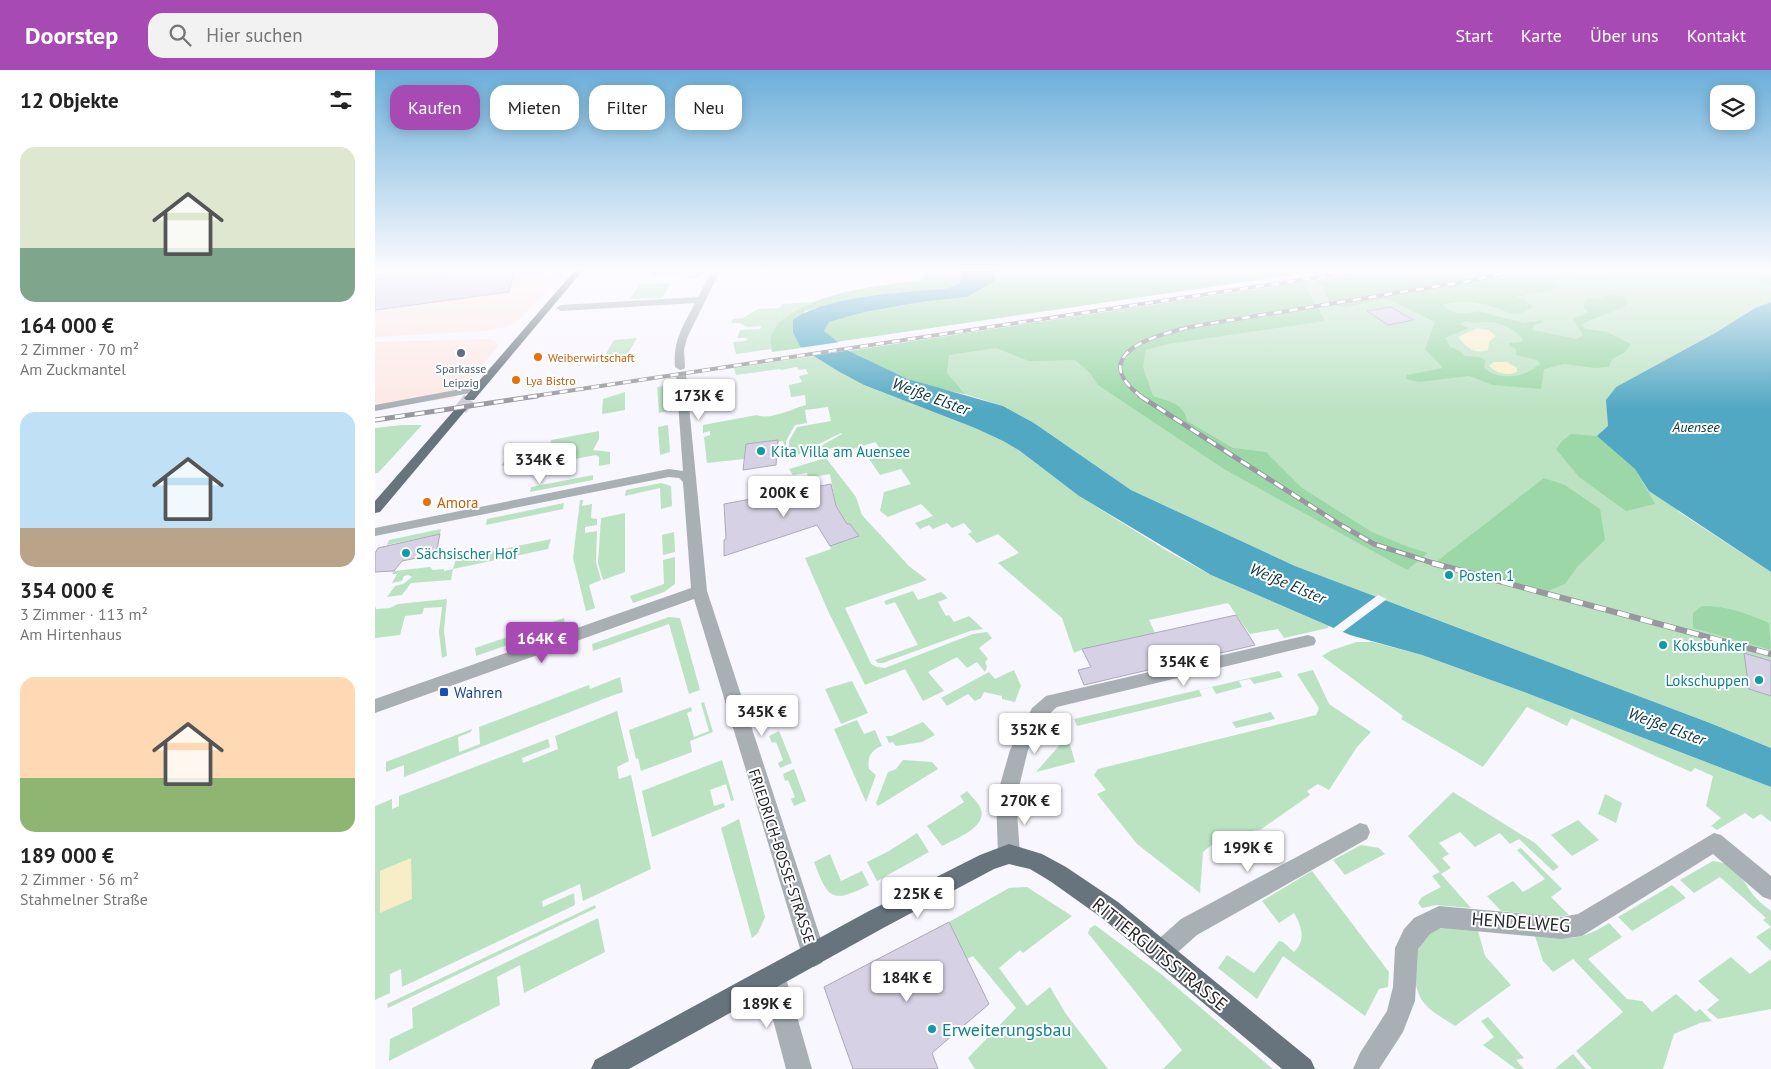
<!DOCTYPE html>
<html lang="de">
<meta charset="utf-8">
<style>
:root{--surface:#fff;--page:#f2f2f2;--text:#222;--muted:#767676;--accent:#a84ab3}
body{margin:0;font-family:"PT Sans",sans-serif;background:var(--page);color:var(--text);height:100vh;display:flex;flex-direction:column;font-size:19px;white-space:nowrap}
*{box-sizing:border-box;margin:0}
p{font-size:16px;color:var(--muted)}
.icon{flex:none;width:28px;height:28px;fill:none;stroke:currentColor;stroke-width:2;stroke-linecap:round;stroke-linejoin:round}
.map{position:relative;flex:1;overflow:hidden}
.drawer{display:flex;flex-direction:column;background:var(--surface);width:375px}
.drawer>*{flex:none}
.top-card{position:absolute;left:15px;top:15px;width:475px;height:45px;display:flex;gap:10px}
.tools{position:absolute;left:1335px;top:15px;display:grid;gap:10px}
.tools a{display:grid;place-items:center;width:45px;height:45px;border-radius:10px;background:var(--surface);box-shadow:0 2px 12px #0003;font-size:25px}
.price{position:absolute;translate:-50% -42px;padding:0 11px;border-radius:5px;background:#fff;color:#222;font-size:16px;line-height:32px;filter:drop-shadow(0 1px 2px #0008)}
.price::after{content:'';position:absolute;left:50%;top:30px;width:15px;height:11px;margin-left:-8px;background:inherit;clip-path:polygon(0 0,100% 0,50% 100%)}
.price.on{background:var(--accent);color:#fff}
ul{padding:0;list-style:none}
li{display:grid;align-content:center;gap:10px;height:265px;padding:0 20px}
li span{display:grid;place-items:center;height:155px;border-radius:15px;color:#555}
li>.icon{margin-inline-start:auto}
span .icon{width:90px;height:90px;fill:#fffc;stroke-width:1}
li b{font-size:21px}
h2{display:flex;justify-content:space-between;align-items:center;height:60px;padding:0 20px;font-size:21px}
.pill{padding:0 18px;border-radius:15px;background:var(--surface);box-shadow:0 2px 12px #0003;font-size:18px;line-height:45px}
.pill.on{background:var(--accent);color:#fff}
header{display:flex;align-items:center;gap:30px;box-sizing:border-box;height:70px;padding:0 25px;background:var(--accent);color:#fff}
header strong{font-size:24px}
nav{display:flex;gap:28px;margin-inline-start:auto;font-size:18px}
.search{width:350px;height:45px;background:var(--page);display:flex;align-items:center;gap:12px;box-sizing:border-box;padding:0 18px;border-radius:15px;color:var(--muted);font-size:19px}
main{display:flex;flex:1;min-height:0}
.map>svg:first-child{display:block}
.commercial{fill:#fde8e4}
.green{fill:#bbe3c2}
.forest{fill:#9cd8a7;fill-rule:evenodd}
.sand{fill:#f7eec8}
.water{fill:#51a8c2}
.pier{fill:#f8f6fe}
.building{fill:#d6d1e4;stroke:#ada9bb}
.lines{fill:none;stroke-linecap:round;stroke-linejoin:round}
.major-tunnel{stroke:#ceccd4;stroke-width:13;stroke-dasharray:13 6;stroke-linecap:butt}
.minor{fill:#a8b0b5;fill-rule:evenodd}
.major{fill:#67747e;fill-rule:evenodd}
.rail-far2-casing{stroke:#99979f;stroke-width:4}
.rail-far1-casing{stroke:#99979f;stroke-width:5}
.rail-casing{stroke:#99979f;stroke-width:6}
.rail-far2{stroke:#fff;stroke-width:2.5;stroke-dasharray:8;stroke-linecap:butt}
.rail-far1{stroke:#fff;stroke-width:3;stroke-dasharray:10;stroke-linecap:butt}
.rail{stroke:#fff;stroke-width:4.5;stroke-dasharray:12;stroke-linecap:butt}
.service-dot{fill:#5c6f8a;stroke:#fff;stroke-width:2}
.food-dot{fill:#e8710a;stroke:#fff;stroke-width:2}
.culture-dot{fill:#0f9aa8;stroke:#fff;stroke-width:2}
.transit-dot{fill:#1a4fb4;stroke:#fff;stroke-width:2}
.labels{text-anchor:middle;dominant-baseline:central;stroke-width:4;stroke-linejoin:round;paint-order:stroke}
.far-food-label{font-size:12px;fill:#c56008;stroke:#fff;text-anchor:start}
.far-service-label{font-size:12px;fill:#4e5e75;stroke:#fff}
.far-water-label{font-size:14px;font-style:italic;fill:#0b3540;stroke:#fff}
.culture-label{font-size:15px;fill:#0d838f;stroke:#fff;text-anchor:start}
.food-label{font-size:15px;fill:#c56008;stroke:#fff;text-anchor:start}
.transit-label{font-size:15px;fill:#164399;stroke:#fff;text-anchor:start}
.street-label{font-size:15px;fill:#25242b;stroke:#fff}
.water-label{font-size:16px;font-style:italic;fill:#0b3540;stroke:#fff}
.near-street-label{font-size:18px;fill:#25242b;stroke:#fff}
.near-culture-label{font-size:18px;fill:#0d838f;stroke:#fff;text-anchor:start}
</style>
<header>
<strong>Doorstep</strong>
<div class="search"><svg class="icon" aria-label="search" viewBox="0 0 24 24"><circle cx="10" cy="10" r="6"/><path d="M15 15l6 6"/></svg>Hier suchen</div>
<nav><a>Start</a><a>Karte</a><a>Über uns</a><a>Kontakt</a></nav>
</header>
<main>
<section class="drawer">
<h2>12 Objekte<svg class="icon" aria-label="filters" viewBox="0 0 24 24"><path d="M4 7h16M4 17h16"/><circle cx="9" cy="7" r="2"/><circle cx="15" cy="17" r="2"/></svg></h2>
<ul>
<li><span style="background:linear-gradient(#dfe7d0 65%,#7fa58c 0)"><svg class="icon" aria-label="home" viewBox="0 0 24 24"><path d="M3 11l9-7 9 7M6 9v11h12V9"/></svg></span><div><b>164 000 €</b><p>2 Zimmer · 70 m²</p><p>Am Zuckmantel</p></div></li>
<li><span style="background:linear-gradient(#bfe0f5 75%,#b9a48a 0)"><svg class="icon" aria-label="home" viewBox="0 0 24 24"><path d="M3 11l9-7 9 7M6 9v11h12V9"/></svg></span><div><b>354 000 €</b><p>3 Zimmer · 113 m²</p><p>Am Hirtenhaus</p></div></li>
<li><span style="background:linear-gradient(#ffd9b3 65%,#8fb573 0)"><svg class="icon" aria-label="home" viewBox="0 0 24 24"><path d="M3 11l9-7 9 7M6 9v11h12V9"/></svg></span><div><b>189 000 €</b><p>2 Zimmer · 56 m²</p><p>Stahmelner Straße</p></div></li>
</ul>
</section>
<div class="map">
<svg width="1396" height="999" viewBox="0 0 1396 999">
<rect width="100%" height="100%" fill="#f8f6fe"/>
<g class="commercial">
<path d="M71 199H192L145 249 134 256 110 261 0 267V207Z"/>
<path d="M113 269 120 271 123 276 80 328 0 337V272Z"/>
</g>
<g class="green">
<path d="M31 199 44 200V202L80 199 0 209V204L29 201Z"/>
<path d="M275 199H331L325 208 312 209 316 203 277 206 275 204 277 200H274Z"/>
<path d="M1015 199H1396V232L1380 238 1340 263 1241 317 1232 330 1233 356 1304 442 1396 502V678L1335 653 920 496 756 420 659 353 628 336 590 324 557 317 474 281Z"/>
<path d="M296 213 287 228 255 229 265 214Z"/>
<path d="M440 232 406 250 395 268 397 279 361 284 358 272 371 271 372 268H362L365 260 385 259 386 256 372 257 365 253H356L358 249 368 248 383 239 405 238 407 234Z"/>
<path d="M262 268 252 285 229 287 239 270Z"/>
<path d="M440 286 489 315 600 358 628 371 645 381 704 426 794 482 836 505 954 556 953 558 909 568 903 559 875 564 853 533 774 550 780 563 708 579 699 583 687 548 623 493 644 483 623 464 602 473 593 464 597 462 589 453 577 458 572 453 558 459 554 455 545 459 540 453 558 446 546 434 513 447 505 441 509 422 536 414 526 399 505 405 490 383 505 378 500 372 469 382 464 376 425 388 467 364 466 363 418 387H413L414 371 422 357 456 351 453 337 430 340 432 353 420 355 411 371V375H409L408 371 403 372V370L371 374 369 389 332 393 329 367 335 365V361L328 363V355L382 345C394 351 419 338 431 335L430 325 416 327 414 315 427 312 424 306 433 304 431 299 423 300 422 297 406 300 405 299 361 305 359 298Z"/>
<path d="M291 316 293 341 284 343 282 317Z"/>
<path d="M250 322V340L227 344 228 329Z"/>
<path d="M27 355H47L3 403H0V358Z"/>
<path d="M293 355 295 382 285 385 283 357Z"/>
<path d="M224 361V369L218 380 235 382V394L224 396V387L221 385 178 393 179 378 175 379 176 370Z"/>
<path d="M159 376 158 382 143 385 142 392 126 396 137 380Z"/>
<path d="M451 388 481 427 487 445 534 496 552 510 470 538 496 594 502 597 510 598 598 564 612 562 617 568 604 578 613 589 610 592 612 597 610 602 602 592 592 598 582 587 553 602 569 621 548 631 530 599 490 615 454 543 430 488 456 479 455 476 483 466 475 454H472L461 436 455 404 433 408 432 403 418 405 414 399Z"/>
<path d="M218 405V410L155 422 156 417Z"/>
<path d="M286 413 296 416 297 436 286 439 285 418 250 426 251 420Z"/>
<path d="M205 430H208L207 436 217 434 216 448 222 449V455L210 457V463L222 461 221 492 226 510 214 515 220 538 211 541 198 488Z"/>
<path d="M189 433 188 439 111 455 112 449Z"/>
<path d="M250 443V502L228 510 223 493 226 448Z"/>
<path d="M66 459 65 464 12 475 14 470Z"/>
<path d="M299 462 300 482 288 485 287 465Z"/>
<path d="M176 469 173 479 78 499 76 510 36 513 27 525 12 527 20 516 28 514 37 507 33 505 29 506 27 511 17 513 22 504H17L19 501 55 497 58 500 69 499V501L78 499 81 489Z"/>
<path d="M300 487V514L289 522 258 533 255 526 289 514 288 490Z"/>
<path d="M538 521 543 530 566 522 573 528 563 532 571 546 574 545 579 552 594 546 608 559 595 561 508 593H503L500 590 543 575 520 532 511 535 509 531Z"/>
<path d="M72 529 69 560 72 586 67 588 64 562 67 537 49 538 47 544 30 546 25 565 0 568V536L1 539 15 538 23 534Z"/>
<path d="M294 547 305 548 325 620 314 624 294 554 218 581 217 574Z"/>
<path d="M189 548 190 555 101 586 100 578Z"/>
<path d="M982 572H998L1047 585 1149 622 1396 717V752L1386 744 1378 749 1370 743 1342 760 1336 756 1346 748 1331 736 1338 706 1320 698 1316 702 1196 648 1192 656 1152 637 1108 697 1026 649 1028 646 947 586 957 580Z"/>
<path d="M639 600 646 616 640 632 627 629V626L609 622 606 628 600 631 593 624 572 636 566 628 614 602 620 609Z"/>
<path d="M938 600 954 634 996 662 982 677 954 720 943 714 932 721 935 725 885 760 850 764 828 782 825 823 762 774 722 724 731 720 719 705 723 699 941 645 944 638 922 604Z"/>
<path d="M904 601 908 607 879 614 875 609 864 611 867 617 841 624 837 617 824 620 827 626 702 656 699 649Z"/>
<path d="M245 607 248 622 236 626 29 707V695L11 702V692L97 659 96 662 83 667 84 682 105 674 104 657 214 615 215 619Z"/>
<path d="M477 611 493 643 466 654 450 619Z"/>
<path d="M329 632 338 662 315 671 317 682 266 701 263 688 261 689 254 660 316 637 317 641 312 643 319 667 334 661 326 633Z"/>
<path d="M242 641 254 691 242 697 244 709 256 705 276 799 208 831 205 814 167 831 168 837 199 823 200 835 27 917 26 899 15 904V923L0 930V736L17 729V739L24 736V726L173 669 175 677 147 688 148 693 183 679 180 666Z"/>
<path d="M896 642 900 649 861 658 857 652Z"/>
<path d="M482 650 489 664 500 660 507 676C496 680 492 687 494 699L501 705 491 732 459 659Z"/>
<path d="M548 652 560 665 547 672 521 676 518 672 514 673 511 666H516Z"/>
<path d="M404 661 417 693 405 698 403 693 408 690 401 672 397 673 394 666Z"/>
<path d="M693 668 700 692 661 702 690 669Z"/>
<path d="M347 690 359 730 356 731 351 714 335 720 339 736 349 733 350 737 277 767 267 721Z"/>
<path d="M528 690 557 692 563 699 503 736 501 733 513 702 521 699Z"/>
<path d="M419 699 431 731 419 736 416 729 420 727 413 710 410 711 408 704Z"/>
<path d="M592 721C596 726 602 731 605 737 615 757 579 769 567 776L552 756 589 732 585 726Z"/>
<path d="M1078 722 1160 773 1184 797 1178 801 1144 769 1135 774 1125 763 1100 777 1085 762 1064 773 1074 784 1067 788 1076 798 1066 804 1096 838 1061 835 1047 838 1043 833 1047 827 1066 817 1057 806 1065 802 1033 766Z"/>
<path d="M1230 724 1247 733 1241 753 1223 744Z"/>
<path d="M364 749 390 847 383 863 377 868 346 758Z"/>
<path d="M1203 750 1224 770 1197 786 1176 765Z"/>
<path d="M542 763 554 782 502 811 492 792 514 781Z"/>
<path d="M986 775 1004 778 1010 784 970 805 958 790Z"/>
<path d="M1146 778 1187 819 1176 827 1194 845 1184 847 1126 841 1112 826 1138 811 1148 822 1170 809 1142 780Z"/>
<path d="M455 784 466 811 487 801 494 815C457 834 453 829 439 792Z"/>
<path d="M1338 791C1362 794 1364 805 1376 822 1380 829 1389 835 1396 841V881L1381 867 1396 857 1388 850 1391 848 1345 807 1319 823 1305 810Z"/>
<path d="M937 801 1014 902 1013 917 1004 919 990 946 908 886 882 929 843 898 852 885 879 903 904 871 908 872 919 882C931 870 927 857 919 843L904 853 887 831Z"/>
<path d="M1297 815 1311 828 1257 861 1243 847Z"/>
<path d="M652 817 697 846 648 883 645 880 624 898 652 936 675 917 691 944 733 999H600L593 988 641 938 598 886 592 889 574 852 634 818Z"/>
<path d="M220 835 221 838 13 938 12 934Z"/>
<path d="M223 848 230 882 149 923 145 895 122 907 125 935 14 991 15 969 38 958 37 938Z"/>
<path d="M1234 853 1247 867 1213 889 1252 929 1267 931 1277 942 1301 924 1321 942 1325 939 1337 951 1325 953 1299 964 1288 999H1217L1201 981 1248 942 1198 889 1178 902 1168 891 1160 866C1193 869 1204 872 1234 853Z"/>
<path d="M720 855 786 904 898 999H788L807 980 713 863 715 858Z"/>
<path d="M1074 857 1103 861 1110 886 1136 915 1080 956C1070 949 1057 943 1049 933 1035 916 1036 876 1055 862 1060 859 1068 858 1074 857Z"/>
<path d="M1356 887 1375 904 1396 889V939L1343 949 1332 940 1344 930 1323 911Z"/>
<path d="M1113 947 1149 988 1141 990 1149 999H1141L1108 975 1119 967 1106 951Z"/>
<path d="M1198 984 1211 999H1181L1182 997Z"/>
</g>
<g class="forest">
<path d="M555 199H581L588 203 585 213 574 218 459 233 430 241 418 263 426 278 397 282 395 268C398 262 402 253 408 249 448 220 498 217 545 210Z"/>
<path d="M620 199H904L917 205 461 272 449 261 453 252 490 242 546 232 592 227 620 211Z"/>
<path d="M1015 199H1273L1275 201 1306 206 1305 208 1269 206 1208 212 1192 208 1179 211 1178 213 1183 217 1173 221 1140 227 1149 229 1158 236C1154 239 1147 244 1141 244 1135 244 1127 240 1122 238 1102 232 1087 229 1067 235 1077 244 1089 246 1102 241L1149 253 1167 250 1169 252 1159 255 1157 260 1202 269 1208 265 1198 249 1213 242 1208 236 1210 230 1214 228 1230 230 1226 227C1236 225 1243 224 1251 228L1253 233 1247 238 1206 254 1211 259 1232 262 1256 274 1249 283 1237 289 1234 297 1219 298 1189 294 1169 299 1166 319 1118 315 1094 306 1044 312 1031 309 1032 305 1068 298 1050 279 1060 252 1013 229 969 237 955 234 948 217 939 211ZM1090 251C1099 254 1102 252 1111 252 1123 251 1140 259 1148 269L1147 272 1134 273 1135 276 1141 279V285L1162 290 1165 294C1161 296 1159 299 1155 301 1140 308 1122 309 1109 298L1110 290 1104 287 1089 286 1085 281 1075 277 1070 268 1094 258 1085 254Z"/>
<path d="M1352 199H1384L1396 202V215L1387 213 1373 203Z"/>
<path d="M928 212 950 251 793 274 771 280 768 297 778 326C793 331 809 333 812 351L858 378 891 382 927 418 997 462 1031 476 1053 483 1032 500 849 399 723 315 715 303 700 290 654 291 621 278 574 285 572 303 590 324 557 317 533 309 474 281Z"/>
<path d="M1196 364 1222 366 1260 399 1280 434 1251 441 1204 407 1181 379 1187 371Z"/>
<path d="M1169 408 1190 415 1225 439 1230 470 1203 496 1190 514 1173 521 1061 492Z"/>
<path d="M1327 536C1353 536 1371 543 1394 553L1396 580 1318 558V543Z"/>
</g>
<g class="sand">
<path d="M1102 258 1114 260 1121 266 1114 272 1113 280C1098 284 1092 278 1083 267Z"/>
<path d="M1119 292H1132L1142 298V302C1133 306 1122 304 1114 296Z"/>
<path d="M36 788 37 829 5 843V801Z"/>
</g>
<g class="water">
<path d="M581 199H620V211L592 227 546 232 490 242 454 252 449 261 474 281 533 309 628 336 659 353 756 420 920 496 1335 653 1396 678V717L1149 622 1047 585 975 565 836 505 704 426 645 381 628 371 600 358 489 315 463 301 426 278 418 263V250C451 225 532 223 574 218L585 213 588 203Z"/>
<path d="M1396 232V502L1274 421 1260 399 1222 366 1233 356 1231 330 1241 317 1340 263 1380 238Z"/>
</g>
<g class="pier">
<path d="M465 272 477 280 436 286 424 278Z"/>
<path d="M1003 525 1012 529 965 564 956 560Z"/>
</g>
<g class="building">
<path d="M91 199H140L134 222 0 240V210Z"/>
<path d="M1016 237 1038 250 1013 255 992 241Z"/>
<path d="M403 370 401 395 368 400 371 374Z"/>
<path d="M456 414 461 436 472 454H475L484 466 455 476 442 455 349 486V470L351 469 349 434Z"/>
<path d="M65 464 61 484 27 491 19 501 0 502V483L3 478Z"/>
<path d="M861 545 880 575 709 615 703 600 716 597 707 579Z"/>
<path d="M1369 583 1396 591V626L1374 619Z"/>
<path d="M574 852 614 934 557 983 563 999H478L449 917Z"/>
</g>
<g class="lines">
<path class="major-tunnel" d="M86 339 95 328"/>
<g class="minor">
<path d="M0 199H8L0 202Z"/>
<path d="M338 199H346L312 268 309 280 310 297 309 299 305 300 300 297C298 270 308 256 320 233L186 241 181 238 186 235 323 227Z"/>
<path d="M306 302 311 305 332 521 451 885 447 893 439 897 431 893 427 885 319 529 0 643V629L316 518 308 412 304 408 294 407 0 466V458L294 399 308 401 301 305Z"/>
<path d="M102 316 106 317 108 319 106 321 0 341V335Z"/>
<path d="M933 565 939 567 941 571 939 575 682 637 670 648 653 680 641 729 645 784 641 791 634 794 627 791 623 784 621 729 635 680 657 638 671 626Z"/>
<path d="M985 753 992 755 995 762 992 769 822 865 794 890 786 894 778 890 774 882 778 874 806 849Z"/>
<path d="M1339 763 1346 765 1396 806V830L1388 827 1338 784 1207 866 1187 869 1066 858 1055 864 1043 879 1040 931 1028 962 1004 999H978L985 983 1012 941 1018 917 1020 878 1029 859 1039 848 1064 836 1187 847 1203 844Z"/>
<path d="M399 896 407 900 411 908 437 999H411L387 908 391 900Z"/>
</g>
<g class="major">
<path d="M201 199H209L99 330H91L89 328 91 326Z"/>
<path d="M86 336 92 339 90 341 5 442 0 443V431L82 337Z"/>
<path d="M634 774 667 784 691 797 743 832 936 990 940 999H907L727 848 675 811 655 799 634 794 619 799 510 857 254 999H216L220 990 494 841 605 785Z"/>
</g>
<defs>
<g id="rail-far2">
<path d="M153 327 998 199"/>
<path d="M767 327C706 282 789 262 826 255L1094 211 1146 199"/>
</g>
<g id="rail-far1">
<path d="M765 326 964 454 999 474 1061 494"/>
<path d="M0 350 162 326"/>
</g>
<path id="rail" d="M1057 493 1396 584"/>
</defs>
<use href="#rail-far2" class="rail-far2-casing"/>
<use href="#rail-far1" class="rail-far1-casing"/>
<use href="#rail" class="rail-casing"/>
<use href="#rail-far2" class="rail-far2"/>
<use href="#rail-far1" class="rail-far1"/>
<use href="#rail" class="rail"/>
</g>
<linearGradient id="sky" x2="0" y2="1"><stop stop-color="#6bafd9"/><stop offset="0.59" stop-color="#fcfbff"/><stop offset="1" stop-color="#fcfbff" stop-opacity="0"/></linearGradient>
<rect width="1396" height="339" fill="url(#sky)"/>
<circle class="service-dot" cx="86" cy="283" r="5"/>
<g class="food-dot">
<circle cx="163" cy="287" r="5"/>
<circle cx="141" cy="310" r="5"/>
<circle cx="52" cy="432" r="5"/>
</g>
<g class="culture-dot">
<circle cx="386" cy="381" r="5"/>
<circle cx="31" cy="483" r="5"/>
<circle cx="1074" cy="505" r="5"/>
<circle cx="1288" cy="575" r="5"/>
<circle cx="1384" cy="610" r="5"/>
<circle cx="557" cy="959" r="5"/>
</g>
<rect class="transit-dot" x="64" y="617" width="10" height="10" rx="2.5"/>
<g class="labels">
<g class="far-food-label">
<text x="173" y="287">Weiberwirtschaft</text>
<text x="151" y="310">Lya Bistro</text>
</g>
<g class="far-service-label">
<text x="86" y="298">Sparkasse<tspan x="86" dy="14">Leipzig</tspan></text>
</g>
<g class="far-water-label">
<text x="1321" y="357">Auensee</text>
</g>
<g class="culture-label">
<text x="396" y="381">Kita Villa am Auensee</text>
<text x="41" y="483">Sächsischer Hof</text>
<text x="1084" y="505">Posten 1</text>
<text x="1298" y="575">Koksbunker</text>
<text x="1374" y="610" text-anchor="end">Lokschuppen</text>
</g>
<g class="food-label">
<text x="62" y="432">Amora</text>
</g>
<g class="transit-label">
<text x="79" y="622">Wahren</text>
</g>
<g class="street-label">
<text transform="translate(407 786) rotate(72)">FRIEDRICH-BOSSE-STRASSE</text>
</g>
<g class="water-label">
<text transform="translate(556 326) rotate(20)">Weiße Elster</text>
<text transform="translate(913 513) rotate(23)">Weiße Elster</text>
<text transform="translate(1292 656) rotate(20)">Weiße Elster</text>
</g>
<g class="near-street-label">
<text transform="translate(1146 852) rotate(4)">HENDELWEG</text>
<text transform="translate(785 884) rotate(39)">RITTERGUTSSTRASSE</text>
</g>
<g class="near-culture-label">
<text x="567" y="959">Erweiterungsbau</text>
</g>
</g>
</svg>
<div class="tools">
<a><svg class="icon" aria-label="layers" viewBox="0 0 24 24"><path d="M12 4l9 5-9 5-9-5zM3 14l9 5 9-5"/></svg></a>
</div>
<b class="price" style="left:324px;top:351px">173K €</b>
<b class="price" style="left:165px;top:415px">334K €</b>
<b class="price" style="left:409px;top:448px">200K €</b>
<b class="price on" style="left:167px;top:594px">164K €</b>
<b class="price" style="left:809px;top:617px">354K €</b>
<b class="price" style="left:387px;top:667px">345K €</b>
<b class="price" style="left:660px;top:685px">352K €</b>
<b class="price" style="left:650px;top:756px">270K €</b>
<b class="price" style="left:873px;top:803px">199K €</b>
<b class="price" style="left:543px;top:849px">225K €</b>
<b class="price" style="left:532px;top:933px">184K €</b>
<b class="price" style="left:392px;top:959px">189K €</b>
<div class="top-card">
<a class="pill on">Kaufen</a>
<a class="pill">Mieten</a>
<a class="pill">Filter</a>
<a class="pill">Neu</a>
</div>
</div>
</main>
